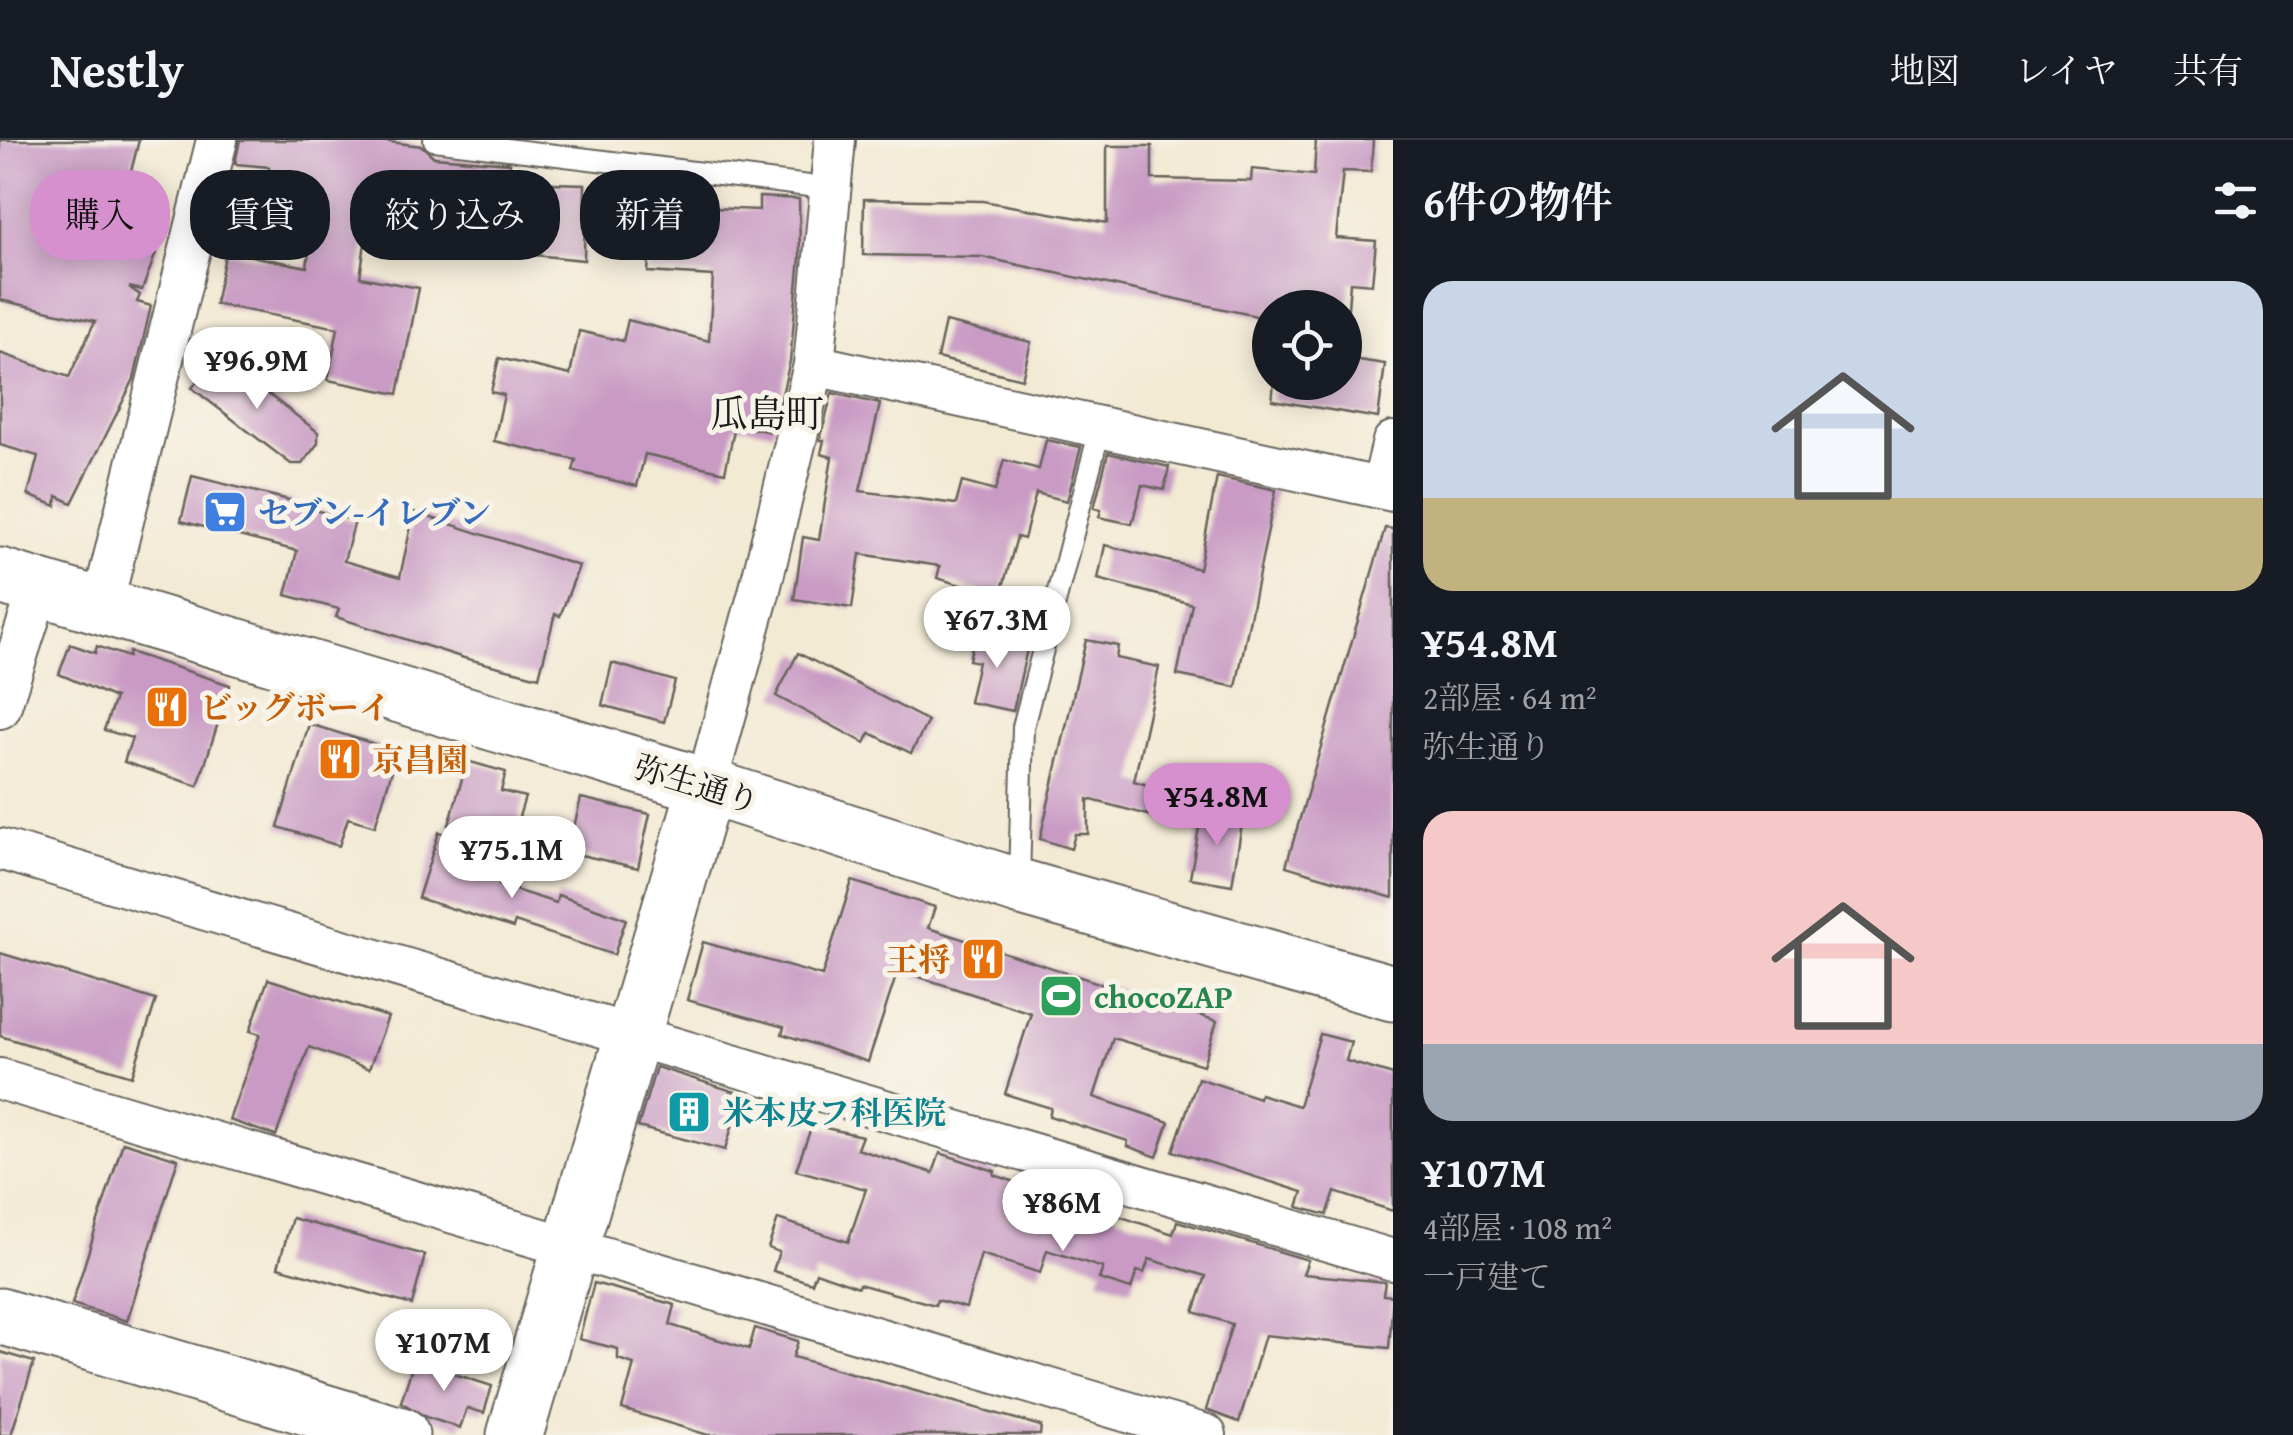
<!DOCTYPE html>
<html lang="ja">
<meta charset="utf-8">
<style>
:root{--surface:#171b24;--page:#20242c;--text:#f1f3f6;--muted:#9ea1a6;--line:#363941;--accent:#d690ce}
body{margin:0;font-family:"Gentium Book Plus","Noto Serif JP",serif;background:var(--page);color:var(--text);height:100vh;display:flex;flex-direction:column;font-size:38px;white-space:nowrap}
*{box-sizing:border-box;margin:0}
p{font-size:32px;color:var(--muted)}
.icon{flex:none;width:55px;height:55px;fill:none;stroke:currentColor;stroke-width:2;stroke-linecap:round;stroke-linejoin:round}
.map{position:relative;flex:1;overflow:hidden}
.panel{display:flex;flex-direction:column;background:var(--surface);width:900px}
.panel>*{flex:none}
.hud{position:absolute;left:30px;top:30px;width:950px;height:90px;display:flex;gap:20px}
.controls{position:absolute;left:1252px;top:150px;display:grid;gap:20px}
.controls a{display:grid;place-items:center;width:110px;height:110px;border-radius:50%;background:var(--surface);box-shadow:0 5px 25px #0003;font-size:50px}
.price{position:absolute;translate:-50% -85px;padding:0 22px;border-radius:35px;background:#fff;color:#222;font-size:32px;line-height:65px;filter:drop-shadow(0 2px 5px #0008)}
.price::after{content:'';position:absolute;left:50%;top:60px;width:30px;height:22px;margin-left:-15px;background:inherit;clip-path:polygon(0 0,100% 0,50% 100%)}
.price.selected{background:var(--accent);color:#111}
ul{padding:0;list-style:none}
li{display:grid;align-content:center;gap:20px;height:530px;padding:0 30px}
li span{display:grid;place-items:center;height:310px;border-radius:30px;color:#555}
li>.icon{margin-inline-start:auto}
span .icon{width:180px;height:180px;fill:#fffc;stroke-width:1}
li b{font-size:42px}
h2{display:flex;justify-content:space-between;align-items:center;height:120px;padding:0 30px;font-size:42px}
.pill{padding:0 35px;border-radius:40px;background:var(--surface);box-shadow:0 5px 25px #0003;font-size:35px;line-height:90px}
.pill.selected{background:var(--accent);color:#111}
header{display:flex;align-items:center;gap:60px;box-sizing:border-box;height:140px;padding:0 50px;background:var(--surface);border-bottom:2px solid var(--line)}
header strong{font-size:48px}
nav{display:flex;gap:55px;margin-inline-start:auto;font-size:35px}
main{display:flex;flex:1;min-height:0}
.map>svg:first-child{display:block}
.building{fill:#c89ac4}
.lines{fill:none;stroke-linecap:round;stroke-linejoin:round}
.lane-casing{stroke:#67645c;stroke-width:24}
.street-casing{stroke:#67645c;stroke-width:44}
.secondary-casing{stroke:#67645c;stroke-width:59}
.lane{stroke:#fff;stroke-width:20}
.street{stroke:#fff;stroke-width:40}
.secondary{stroke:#fff;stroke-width:55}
.labels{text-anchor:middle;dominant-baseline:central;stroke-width:10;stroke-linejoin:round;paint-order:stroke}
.shop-label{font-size:32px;font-weight:bold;fill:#366cbe;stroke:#f7f3e8;text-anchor:start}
.food-label{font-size:32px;font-weight:bold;fill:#c56008;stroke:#f7f3e8;text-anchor:start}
.street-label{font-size:32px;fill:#1c1c1c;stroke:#f7f3e8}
.leisure-label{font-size:32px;font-weight:bold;fill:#27864d;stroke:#f7f3e8;text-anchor:start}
.culture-label{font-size:32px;font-weight:bold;fill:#0d838f;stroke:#f7f3e8;text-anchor:start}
.quarter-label{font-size:38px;fill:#1c1c1c;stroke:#f7f3e8}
</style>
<header>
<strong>Nestly</strong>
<nav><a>地図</a><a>レイヤ</a><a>共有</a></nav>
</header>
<main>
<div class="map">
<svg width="1393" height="1295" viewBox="0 0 1393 1295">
<rect width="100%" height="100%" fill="#f7f3e8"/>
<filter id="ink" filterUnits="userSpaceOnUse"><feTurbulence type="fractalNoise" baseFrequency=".01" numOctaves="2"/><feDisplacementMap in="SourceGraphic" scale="20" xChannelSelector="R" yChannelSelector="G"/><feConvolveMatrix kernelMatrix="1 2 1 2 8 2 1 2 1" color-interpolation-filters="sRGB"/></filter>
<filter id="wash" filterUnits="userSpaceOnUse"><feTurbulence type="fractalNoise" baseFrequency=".0048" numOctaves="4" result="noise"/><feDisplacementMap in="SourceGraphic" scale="40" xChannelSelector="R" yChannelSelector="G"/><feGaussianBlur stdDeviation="2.25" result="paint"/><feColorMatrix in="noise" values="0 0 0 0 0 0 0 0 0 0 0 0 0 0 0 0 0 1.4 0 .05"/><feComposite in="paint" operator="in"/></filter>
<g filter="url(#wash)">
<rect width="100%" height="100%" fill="#f3ead4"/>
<g id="blocks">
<g class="building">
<path d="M0 0H139L123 63 169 79 142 150 129 147 140 155 137 162 151 166 134 239 72 363 57 356 56 366 28 355 38 316 0 305V213L69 237 95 181 0 160Z"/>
<path d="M240 0H373L422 6 434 17 510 23 509 36 517 37 516 42 585 44 584 120 464 108 467 80 370 69 360 137 419 148 398 254 328 240 338 188 215 164 226 111 307 127 318 45 268 41 269 27 235 24Z"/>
<path d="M1316 0H1373L1371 32 1343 31 1336 98 1376 101 1372 144 1350 142 1348 168H1270V179L982 117 863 115 864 59 983 61 1107 83V6H1152V39L1251 41 1252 29 1314 35Z"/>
<path d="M759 57 799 59 800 117 790 221 773 292 735 286 725 332 645 314 637 346 573 331 576 320 494 301 504 255 491 252 499 218 570 235 579 191 623 201 628 180 709 201 713 136 648 132 650 102 687 104 688 67 759 70Z"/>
<path d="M945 182 1031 202 1022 239 937 218Z"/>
<path d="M217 215 318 292V303L302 324H291L192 248Z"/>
<path d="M1345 218 1385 224 1378 278 1272 260 1274 242H1345Z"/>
<path d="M832 253 880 264 860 351 956 364 962 342 995 351 1004 320 1039 329 1046 300 1081 307 1067 361 1036 353 1024 399 1017 397 1000 457 937 438 940 426 860 414 852 468 794 459 803 397 819 400 832 317 821 314 824 300H820Z"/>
<path d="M1108 313 1169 327 1164 350 1142 345 1132 384 1099 377 1101 370 1094 368Z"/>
<path d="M192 336 293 361 292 364 355 381 344 421 400 437 414 372 579 426 560 476 555 474 539 537 464 518 336 477 339 469 286 455 297 411 181 381Z"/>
<path d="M1217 337 1276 350 1236 547 1177 535 1192 464 1098 439 1105 405 1199 429Z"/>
<path d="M1385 388 1393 389V758L1286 726Z"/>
<path d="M975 493 1028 505 1013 571 969 562 978 522 969 520Z"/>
<path d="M1086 500 1118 506 1116 518 1159 527 1134 641 1193 658 1186 685 1088 659V694H1075L1071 709 1040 699Z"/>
<path d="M70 504 95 513 97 506 128 517 129 512 230 545 198 646 124 622 132 598 104 590 115 558 59 534Z"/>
<path d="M798 513 928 581 911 613 870 593 865 603 776 556Z"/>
<path d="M612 523 675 541 664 582 602 565Z"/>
<path d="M309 584 398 611 375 686 348 678 339 706 278 687Z"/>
<path d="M467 621 506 632 501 651 525 657 512 700 449 685Z"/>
<path d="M581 658 650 674 638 728 568 712Z"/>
<path d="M1202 671 1243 678 1232 745 1190 738Z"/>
<path d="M439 692 469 701 463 722 502 736 499 745 556 763 558 755 626 779 614 815 515 782 513 788 418 758Z"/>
<path d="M852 741 935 767 928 788 1217 881 1203 925 1113 898 1094 957 1169 982 1157 1017 1127 1006 1128 1001 1049 976 1051 968 1005 954 1031 873 898 830 868 922 782 894 784 887 687 860 703 802 822 836Z"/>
<path d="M0 813 156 860 132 936 0 896Z"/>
<path d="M268 839 388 877 369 929 309 907 276 996 229 980 260 894 250 891Z"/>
<path d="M1320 894 1351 902 1346 921 1393 935V1071L1335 1052 1327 1075 1298 1067 1303 1052 1173 1011 1198 938 1259 958 1260 954 1299 966Z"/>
<path d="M656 927 742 954 725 1010 638 987Z"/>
<path d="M812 985 862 996 857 1009 933 1033 940 1013 995 1031 994 1035 1173 1094 1177 1081 1308 1120 1303 1134 1385 1142 1383 1155 1393 1156 1389 1208 1265 1195 1239 1282 1206 1270 1232 1184 1194 1172 1206 1136 1149 1119 1144 1133 1137 1131 1131 1149 1099 1139 1103 1128 1047 1110 1040 1133 981 1114 966 1168 937 1160 935 1165 859 1144 858 1147 816 1132 812 1143 773 1131 779 1112 768 1108 778 1079 848 1102 866 1049 796 1030Z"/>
<path d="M123 1002 178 1019 127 1181 72 1164Z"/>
<path d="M292 1078 425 1115 412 1165 278 1127Z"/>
<path d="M594 1143 675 1165 670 1185 749 1209 755 1188 798 1201 793 1217 1041 1286 1040 1295H708L622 1269 634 1224 618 1219V1209L579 1199Z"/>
<path d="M0 1212 34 1222 11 1295H0Z"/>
<path d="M414 1221 492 1246 484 1273 467 1268 460 1288 426 1277 401 1262Z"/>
</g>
</g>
</g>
<g filter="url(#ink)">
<use href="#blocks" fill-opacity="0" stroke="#67645c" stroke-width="2.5"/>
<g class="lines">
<defs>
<g id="lane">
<path d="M434 0 833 49"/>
<path d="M1019 743 1023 587 1101 285"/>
</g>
<g id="street">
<path d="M814 225 1393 351"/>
<path d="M1382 348 1393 302"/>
<path d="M102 466 217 0"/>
<path d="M0 568 39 448"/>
<path d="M706 646 759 453 814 225 835 0"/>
<path d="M0 709 1393 1120"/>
<path d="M0 939 1206 1295"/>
</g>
<g id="secondary">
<path d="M0 436 706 646 1019 747 1393 853"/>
<path d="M0 1176 401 1295"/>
<path d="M515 1295 706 646"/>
</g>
</defs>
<use href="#lane" class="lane-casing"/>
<use href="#street" class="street-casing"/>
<use href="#secondary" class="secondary-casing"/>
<use href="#lane" class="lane"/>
<use href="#street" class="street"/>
<use href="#secondary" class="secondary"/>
</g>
</g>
<defs>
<symbol id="supermarket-square" viewBox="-11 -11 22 22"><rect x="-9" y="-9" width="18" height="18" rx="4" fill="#3f7fe0" stroke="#f7f3e8"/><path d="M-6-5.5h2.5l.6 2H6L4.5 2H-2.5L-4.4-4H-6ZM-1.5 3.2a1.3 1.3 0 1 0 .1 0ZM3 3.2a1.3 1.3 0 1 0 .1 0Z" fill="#fff"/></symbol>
<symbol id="restaurant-square" viewBox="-11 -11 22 22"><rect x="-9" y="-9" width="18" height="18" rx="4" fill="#e8710a" stroke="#f7f3e8"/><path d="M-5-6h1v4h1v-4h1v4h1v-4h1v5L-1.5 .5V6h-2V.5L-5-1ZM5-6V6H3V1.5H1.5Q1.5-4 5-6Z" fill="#fff"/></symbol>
<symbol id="stadium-square" viewBox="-11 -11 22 22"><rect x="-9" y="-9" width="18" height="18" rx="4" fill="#2e9e5b" stroke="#f7f3e8"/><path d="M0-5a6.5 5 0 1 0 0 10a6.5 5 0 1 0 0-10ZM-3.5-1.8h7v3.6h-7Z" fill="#fff"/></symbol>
<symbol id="building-square" viewBox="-11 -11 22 22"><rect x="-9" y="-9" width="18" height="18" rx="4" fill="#0f9aa8" stroke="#f7f3e8"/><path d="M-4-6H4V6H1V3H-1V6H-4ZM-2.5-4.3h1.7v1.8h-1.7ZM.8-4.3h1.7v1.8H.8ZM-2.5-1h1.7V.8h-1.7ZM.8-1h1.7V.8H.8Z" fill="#fff"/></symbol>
</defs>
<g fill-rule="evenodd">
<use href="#supermarket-square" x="200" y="347" width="50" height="50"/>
<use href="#restaurant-square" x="142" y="542" width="50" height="50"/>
<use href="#restaurant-square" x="315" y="594" width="50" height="50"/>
<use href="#restaurant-square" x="958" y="794" width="50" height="50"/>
<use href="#stadium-square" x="1036" y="831" width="50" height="50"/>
<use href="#building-square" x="664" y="947" width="50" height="50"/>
</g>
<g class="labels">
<g class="shop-label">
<text x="258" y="372">セブン-イレブン</text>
</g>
<g class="food-label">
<text x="200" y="567">ビッグボーイ</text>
<text x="372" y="619">京昌園</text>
<text x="950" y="819" text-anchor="end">王将</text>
</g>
<g class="street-label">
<text transform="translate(697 644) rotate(17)">弥生通り</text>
</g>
<g class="leisure-label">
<text x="1094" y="856">chocoZAP</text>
</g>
<g class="culture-label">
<text x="722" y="972">米本皮フ科医院</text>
</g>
<g class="quarter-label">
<text x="767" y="273">瓜島町</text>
</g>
</g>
</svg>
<div class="controls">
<a><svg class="icon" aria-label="locate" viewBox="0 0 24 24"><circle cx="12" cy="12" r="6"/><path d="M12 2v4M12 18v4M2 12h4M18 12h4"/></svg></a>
</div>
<b class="price" style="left:257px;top:272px">¥96.9M</b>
<b class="price" style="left:997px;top:531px">¥67.3M</b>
<b class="price selected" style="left:1217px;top:708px">¥54.8M</b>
<b class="price" style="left:512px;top:761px">¥75.1M</b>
<b class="price" style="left:1063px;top:1114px">¥86M</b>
<b class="price" style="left:444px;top:1254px">¥107M</b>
<div class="hud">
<a class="pill selected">購入</a>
<a class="pill">賃貸</a>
<a class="pill">絞り込み</a>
<a class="pill">新着</a>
</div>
</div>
<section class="panel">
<h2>6件の物件<svg class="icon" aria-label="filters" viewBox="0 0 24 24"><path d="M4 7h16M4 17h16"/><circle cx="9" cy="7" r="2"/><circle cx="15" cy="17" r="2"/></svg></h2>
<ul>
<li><span style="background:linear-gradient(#c9d6e8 70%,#c2b280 0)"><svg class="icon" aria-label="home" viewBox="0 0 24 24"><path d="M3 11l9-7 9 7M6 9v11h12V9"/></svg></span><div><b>¥54.8M</b><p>2部屋 · 64 m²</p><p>弥生通り</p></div></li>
<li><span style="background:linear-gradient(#f6c9c9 75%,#9aa5b1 0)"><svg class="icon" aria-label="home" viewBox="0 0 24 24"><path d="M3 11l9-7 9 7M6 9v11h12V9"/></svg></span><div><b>¥107M</b><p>4部屋 · 108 m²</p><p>一戸建て</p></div></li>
</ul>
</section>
</main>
